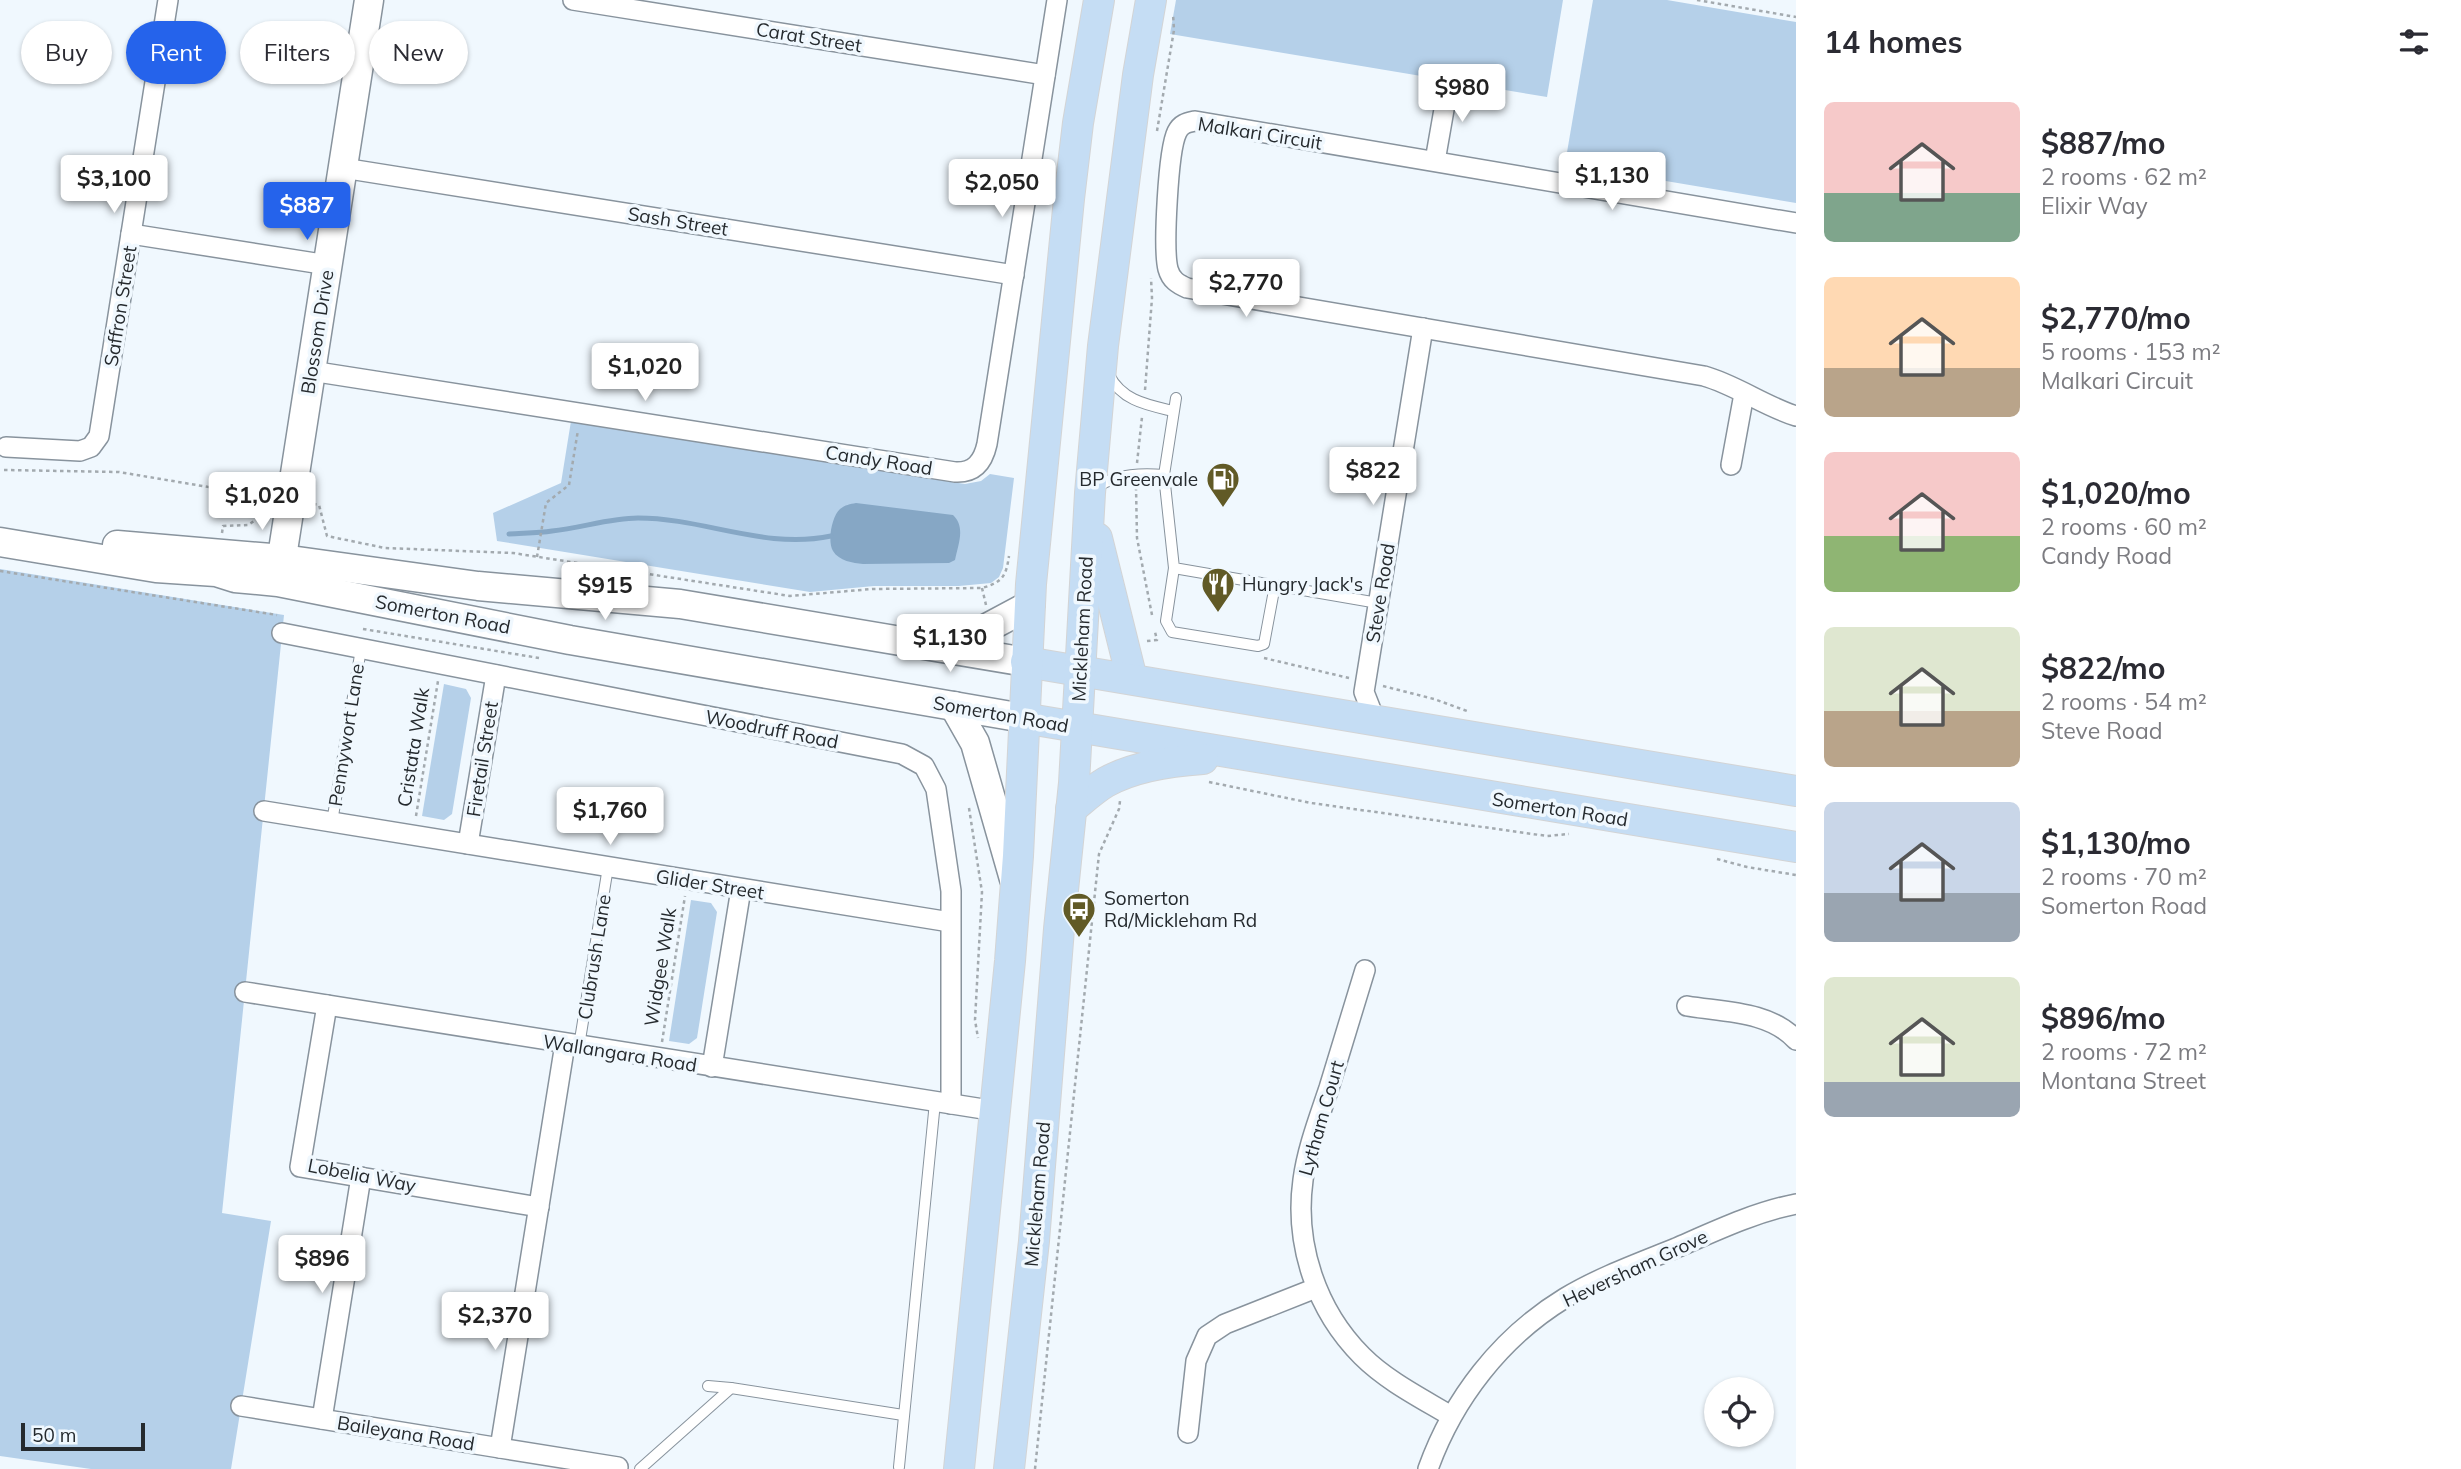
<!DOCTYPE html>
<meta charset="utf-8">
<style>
:root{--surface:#fff;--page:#f7f7f7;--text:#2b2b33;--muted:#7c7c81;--accent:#2563eb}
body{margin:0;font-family:Mulish,sans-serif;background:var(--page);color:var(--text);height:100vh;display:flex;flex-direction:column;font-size:26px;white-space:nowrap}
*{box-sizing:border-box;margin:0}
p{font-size:23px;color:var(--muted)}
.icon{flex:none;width:38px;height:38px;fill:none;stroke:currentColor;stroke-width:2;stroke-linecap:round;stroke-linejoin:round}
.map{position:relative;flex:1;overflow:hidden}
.side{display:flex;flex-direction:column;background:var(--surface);width:665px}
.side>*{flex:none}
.banner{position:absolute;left:21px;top:21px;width:665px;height:63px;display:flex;gap:14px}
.tools{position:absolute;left:1704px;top:1377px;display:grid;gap:14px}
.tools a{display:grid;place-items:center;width:70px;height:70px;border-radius:50%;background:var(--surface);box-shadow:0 2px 5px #0004;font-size:35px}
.scale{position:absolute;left:21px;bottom:18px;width:124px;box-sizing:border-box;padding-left:7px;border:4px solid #252a2e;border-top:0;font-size:19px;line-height:24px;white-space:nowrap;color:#252a2e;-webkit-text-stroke:5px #f0f8fe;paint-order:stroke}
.price{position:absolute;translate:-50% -60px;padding:0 16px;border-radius:7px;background:#fff;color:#222;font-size:23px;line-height:46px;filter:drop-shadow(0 2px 4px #0008)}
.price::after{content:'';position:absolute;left:50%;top:42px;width:21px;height:16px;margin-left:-10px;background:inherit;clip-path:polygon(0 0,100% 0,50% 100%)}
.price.active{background:var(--accent);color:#fff}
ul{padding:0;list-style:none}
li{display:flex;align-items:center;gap:21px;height:175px;padding:0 28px}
li span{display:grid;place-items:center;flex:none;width:196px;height:140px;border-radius:10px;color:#555}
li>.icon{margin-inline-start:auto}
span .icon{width:84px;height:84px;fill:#fffc;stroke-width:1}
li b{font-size:30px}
h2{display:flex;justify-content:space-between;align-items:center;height:84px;padding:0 28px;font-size:30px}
.pill{padding:0 24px;border-radius:32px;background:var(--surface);box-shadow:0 2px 5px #0004;font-size:24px;line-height:63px}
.pill.active{background:var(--accent);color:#fff}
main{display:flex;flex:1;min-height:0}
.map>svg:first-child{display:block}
.green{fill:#b5d0e9}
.water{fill:#86a7c5}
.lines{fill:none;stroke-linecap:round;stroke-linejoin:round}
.stream{stroke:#86a7c5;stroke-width:5}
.lane-casing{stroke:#88939d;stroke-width:12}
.street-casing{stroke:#88939d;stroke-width:22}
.secondary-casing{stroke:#88939d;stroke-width:31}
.primary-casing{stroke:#d3d4d5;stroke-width:32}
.path{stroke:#a3aaaf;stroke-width:2.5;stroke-dasharray:3.5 3.5;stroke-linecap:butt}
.lane{stroke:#fff;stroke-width:10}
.street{stroke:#fff;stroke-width:19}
.secondary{stroke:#fff;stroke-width:28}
.primary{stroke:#c5ddf4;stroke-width:30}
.labels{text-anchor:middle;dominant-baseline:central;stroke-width:7;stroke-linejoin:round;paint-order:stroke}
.street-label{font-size:19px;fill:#252a2e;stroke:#f0f8fe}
.poi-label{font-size:19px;fill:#252a2e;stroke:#f0f8fe;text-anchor:start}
</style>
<main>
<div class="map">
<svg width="1796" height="1469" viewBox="0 0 1796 1469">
<rect width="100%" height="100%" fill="#f0f8fe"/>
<g class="green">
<path d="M1176 0H1563L1547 97 1170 34Z"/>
<path d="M1593 0H1667L1796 22V203L1565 164Z"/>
<path d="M571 421 965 484 981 481 990 474 1014 478 1003 568 999 577 991 583 959 586H874L810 592 497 541 493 513 561 483Z"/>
<path d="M0 569 284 615 222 1213 271 1221 231 1469H91L0 1456Z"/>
<path d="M444 684 466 689 471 698 452 814 444 820 422 816Z"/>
<path d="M691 900 711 903 717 912 697 1038 689 1044 669 1041Z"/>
</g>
<path class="water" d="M856 503 953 515C966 527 958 545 955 560L949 563 863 564C853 563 839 561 833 551 827 541 832 516 840 509 845 505 850 504 856 503Z"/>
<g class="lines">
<path class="stream" d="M509 534C523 533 538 533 552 531 581 528 610 518 638 518 704 518 765 550 831 536"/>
<defs>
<g id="lane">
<path d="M1109 375C1122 401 1148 405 1173 411"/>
<path d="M1176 398 1164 475 1174 568 1378 603"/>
<path d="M1095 489C1113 474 1142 473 1164 475"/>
<path d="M1174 568 1166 621 1172 632 1258 646 1264 644 1275 585"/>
<path d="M332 822 361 649"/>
<path d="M579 1046 608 867"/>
<path d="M708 1386 731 1388 903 1415"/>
<path d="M899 1467 935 1102"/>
<path d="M640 1469 731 1388"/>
</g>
<g id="street">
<path d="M573 0 1045 75"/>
<path d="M1435 161 1449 81"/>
<path d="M343 168 1014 275"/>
<path d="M1796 223 1195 121C1186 123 1181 124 1177 132 1168 150 1163 249 1168 269 1171 280 1178 284 1187 288L1704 376C1736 385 1764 406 1796 416"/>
<path d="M131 234 328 265"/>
<path d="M311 371 955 472C974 473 983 462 987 444L1057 0"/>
<path d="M6 447 80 451 91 447 99 436 168 0"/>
<path d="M1731 465 1744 394"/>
<path d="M282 633 902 754 924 766 936 789 951 891V1104"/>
<path d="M1375 720 1364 692 1423 328"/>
<path d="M264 811 950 922"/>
<path d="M468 844 496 675"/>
<path d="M1365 970C1353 1009 1341 1049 1329 1088 1319 1118 1307 1149 1303 1180 1294 1245 1317 1311 1362 1356 1387 1381 1421 1398 1451 1416"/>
<path d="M245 992 996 1111"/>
<path d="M327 1005 300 1167 539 1207"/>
<path d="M1687 1006C1723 1012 1770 1011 1796 1040"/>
<path d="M712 1067 741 889"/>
<path d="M241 1406 500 1448 565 1044"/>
<path d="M322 1419 361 1177"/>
<path d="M1188 1433 1196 1361 1207 1336 1225 1324 1316 1288"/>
<path d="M500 1448 618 1467"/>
<path d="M1428 1469C1453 1399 1501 1337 1565 1298 1600 1277 1639 1263 1676 1248 1715 1231 1755 1212 1796 1204"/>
</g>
<g id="secondary">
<path d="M0 542 156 568 216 572 235 578 278 582 570 640 1023 718"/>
<path d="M117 545 283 559 478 586 680 604 1026 662"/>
<path d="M279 576 369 0"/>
<path d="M929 635 985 629 1030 605"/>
<path d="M954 706 975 743 1014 879"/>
</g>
<g id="primary">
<path d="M1097 538 1132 679"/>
<path d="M1026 662 1796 791"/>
<path d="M1023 718 1796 847"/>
<path d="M1071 809C1082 800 1094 789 1106 782 1135 766 1171 761 1203 759"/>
<path d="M959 1469 1010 961 1018 856 1031 584 1069 199 1078 123 1099 0"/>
<path d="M1009 1469 1034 1241 1059 929 1074 783 1090 493 1103 346 1138 75 1151 0"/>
</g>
</defs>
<use href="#lane" class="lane-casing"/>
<use href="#street" class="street-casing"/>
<use href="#secondary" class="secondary-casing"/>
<use href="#primary" class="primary-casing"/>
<g class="path">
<path d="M1697 0 1796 17"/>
<path d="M1157 131 1174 30 1173 14"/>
<path d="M1145 390 1152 298 1151 278"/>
<path d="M1137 463 1142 417"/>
<path d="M4 470 119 472 268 497"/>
<path d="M1136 487 1137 538 1152 615"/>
<path d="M313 504 319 505 327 536 385 548 513 553 790 596 872 589 982 588C1003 582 1006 576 1009 556"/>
<path d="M222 533 223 526 248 525 257 519 263 496"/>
<path d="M537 557 546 503 569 485 578 430"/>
<path d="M0 571 277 615"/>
<path d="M982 588 986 605"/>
<path d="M363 629 539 658"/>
<path d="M1147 641 1157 640 1155 632"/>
<path d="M1264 658 1349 678"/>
<path d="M1383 686 1434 699 1467 711"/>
<path d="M1209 782 1311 803 1547 836 1569 834"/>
<path d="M969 808 982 892 975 1020 978 1038"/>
<path d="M416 816 438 681"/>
<path d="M1717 859 1747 867 1796 875"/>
<path d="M662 1042 685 896"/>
<path d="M1035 1469 1099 854 1119 809 1120 801"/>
</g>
<use href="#lane" class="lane"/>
<use href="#street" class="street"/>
<use href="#secondary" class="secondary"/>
<use href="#primary" class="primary"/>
</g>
<defs>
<symbol id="fuel-pin" viewBox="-11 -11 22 30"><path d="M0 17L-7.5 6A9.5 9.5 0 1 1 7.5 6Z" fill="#615a26" stroke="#f0f8fe"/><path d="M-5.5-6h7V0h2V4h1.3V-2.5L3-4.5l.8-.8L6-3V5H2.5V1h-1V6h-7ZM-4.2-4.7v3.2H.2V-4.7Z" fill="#fff"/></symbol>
<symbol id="restaurant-pin" viewBox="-11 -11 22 30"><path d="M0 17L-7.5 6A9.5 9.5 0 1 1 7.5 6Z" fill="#615a26" stroke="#f0f8fe"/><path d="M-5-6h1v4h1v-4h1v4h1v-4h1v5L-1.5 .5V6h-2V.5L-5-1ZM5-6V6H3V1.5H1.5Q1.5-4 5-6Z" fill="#fff"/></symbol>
<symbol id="bus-pin" viewBox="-11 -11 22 30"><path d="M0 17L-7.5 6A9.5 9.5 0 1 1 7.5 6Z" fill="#615a26" stroke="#f0f8fe"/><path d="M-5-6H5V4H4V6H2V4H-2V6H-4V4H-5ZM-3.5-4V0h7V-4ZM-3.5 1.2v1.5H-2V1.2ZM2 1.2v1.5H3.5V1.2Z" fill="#fff"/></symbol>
</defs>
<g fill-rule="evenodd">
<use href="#fuel-pin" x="1204" y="460" width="38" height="52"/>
<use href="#restaurant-pin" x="1199" y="565" width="38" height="52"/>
<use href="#bus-pin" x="1060" y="890" width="38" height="52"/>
</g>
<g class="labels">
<g class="street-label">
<text transform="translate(809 37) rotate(9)">Carat Street</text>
<text transform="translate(1260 133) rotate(9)">Malkari Circuit</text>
<text transform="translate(678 221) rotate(9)">Sash Street</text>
<text transform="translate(120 306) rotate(-81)">Saffron Street</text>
<text transform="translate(317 332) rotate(-81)">Blossom Drive</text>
<text transform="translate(879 460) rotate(9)">Candy Road</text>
<text transform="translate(1380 593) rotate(-81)">Steve Road</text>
<text transform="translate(443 614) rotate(11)">Somerton Road</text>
<text transform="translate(1082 629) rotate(-87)">Mickleham Road</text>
<text transform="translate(1001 714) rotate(10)">Somerton Road</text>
<text transform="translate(772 729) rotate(11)">Woodruff Road</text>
<text transform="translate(346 735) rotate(-81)">Pennywort Lane</text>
<text transform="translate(413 747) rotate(-81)">Cristata Walk</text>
<text transform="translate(482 759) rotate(-81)">Firetail Street</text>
<text transform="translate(1560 809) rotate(9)">Somerton Road</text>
<text transform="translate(710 884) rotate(9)">Glider Street</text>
<text transform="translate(594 957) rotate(-81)">Clubrush Lane</text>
<text transform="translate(660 967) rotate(-81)">Widgee Walk</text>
<text transform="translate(620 1053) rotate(9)">Wallangara Road</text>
<text transform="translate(1321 1118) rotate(-74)">Lytham Court</text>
<text transform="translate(362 1175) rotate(11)">Lobelia Way</text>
<text transform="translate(1037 1194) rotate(-85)">Mickleham Road</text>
<text transform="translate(1635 1268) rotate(-25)">Heversham Grove</text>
<text transform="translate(406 1433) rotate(9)">Baileyana Road</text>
</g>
<g class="poi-label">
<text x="1198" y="479" text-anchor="end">BP Greenvale</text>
<text x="1242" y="584">Hungry Jack's</text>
<text x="1104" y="898">Somerton<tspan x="1104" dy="22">Rd/Mickleham Rd</tspan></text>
</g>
</g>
</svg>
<div class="tools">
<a><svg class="icon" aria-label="locate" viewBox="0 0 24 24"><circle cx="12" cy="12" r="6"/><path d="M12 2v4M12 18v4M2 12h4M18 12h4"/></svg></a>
</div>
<div class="scale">50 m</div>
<b class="price" style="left:1462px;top:124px">$980</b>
<b class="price" style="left:1612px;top:212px">$1,130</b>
<b class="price" style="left:114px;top:215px">$3,100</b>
<b class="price" style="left:1002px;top:219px">$2,050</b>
<b class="price active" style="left:307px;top:242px">$887</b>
<b class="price" style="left:1246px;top:319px">$2,770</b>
<b class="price" style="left:645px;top:403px">$1,020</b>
<b class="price" style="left:1373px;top:507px">$822</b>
<b class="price" style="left:262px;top:532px">$1,020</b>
<b class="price" style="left:605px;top:622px">$915</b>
<b class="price" style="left:950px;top:674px">$1,130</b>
<b class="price" style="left:610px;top:847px">$1,760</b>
<b class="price" style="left:322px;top:1295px">$896</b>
<b class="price" style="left:495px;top:1352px">$2,370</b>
<div class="banner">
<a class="pill">Buy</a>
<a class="pill active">Rent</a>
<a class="pill">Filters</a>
<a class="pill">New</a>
</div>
</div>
<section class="side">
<h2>14 homes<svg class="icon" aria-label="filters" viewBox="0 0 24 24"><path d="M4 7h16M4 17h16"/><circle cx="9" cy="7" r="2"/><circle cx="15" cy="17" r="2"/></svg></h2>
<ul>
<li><span style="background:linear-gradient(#f6c9c9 65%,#7fa58c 0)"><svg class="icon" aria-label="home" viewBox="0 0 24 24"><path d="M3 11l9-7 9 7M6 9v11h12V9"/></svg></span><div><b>$887/mo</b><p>2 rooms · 62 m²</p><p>Elixir Way</p></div></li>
<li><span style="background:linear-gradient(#ffd9b3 65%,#b9a48a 0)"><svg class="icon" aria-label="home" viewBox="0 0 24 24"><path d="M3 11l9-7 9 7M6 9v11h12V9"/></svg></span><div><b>$2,770/mo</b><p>5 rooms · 153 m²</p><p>Malkari Circuit</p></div></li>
<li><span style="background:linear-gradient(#f6c9c9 60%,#8fb573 0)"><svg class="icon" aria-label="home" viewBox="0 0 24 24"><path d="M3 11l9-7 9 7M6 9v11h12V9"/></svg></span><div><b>$1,020/mo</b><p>2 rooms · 60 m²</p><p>Candy Road</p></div></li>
<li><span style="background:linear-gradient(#dfe7d0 60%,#b9a48a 0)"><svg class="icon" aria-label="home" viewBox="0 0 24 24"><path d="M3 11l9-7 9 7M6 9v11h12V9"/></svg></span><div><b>$822/mo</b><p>2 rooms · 54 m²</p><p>Steve Road</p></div></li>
<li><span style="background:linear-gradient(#c9d6e8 65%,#9aa5b1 0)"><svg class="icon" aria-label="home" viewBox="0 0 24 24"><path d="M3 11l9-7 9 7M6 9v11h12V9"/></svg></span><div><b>$1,130/mo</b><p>2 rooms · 70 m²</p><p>Somerton Road</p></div></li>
<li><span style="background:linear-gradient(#dfe7d0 75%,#9aa5b1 0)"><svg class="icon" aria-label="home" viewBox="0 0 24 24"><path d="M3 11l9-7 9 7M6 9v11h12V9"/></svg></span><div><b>$896/mo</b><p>2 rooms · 72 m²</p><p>Montana Street</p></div></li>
</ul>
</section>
</main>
